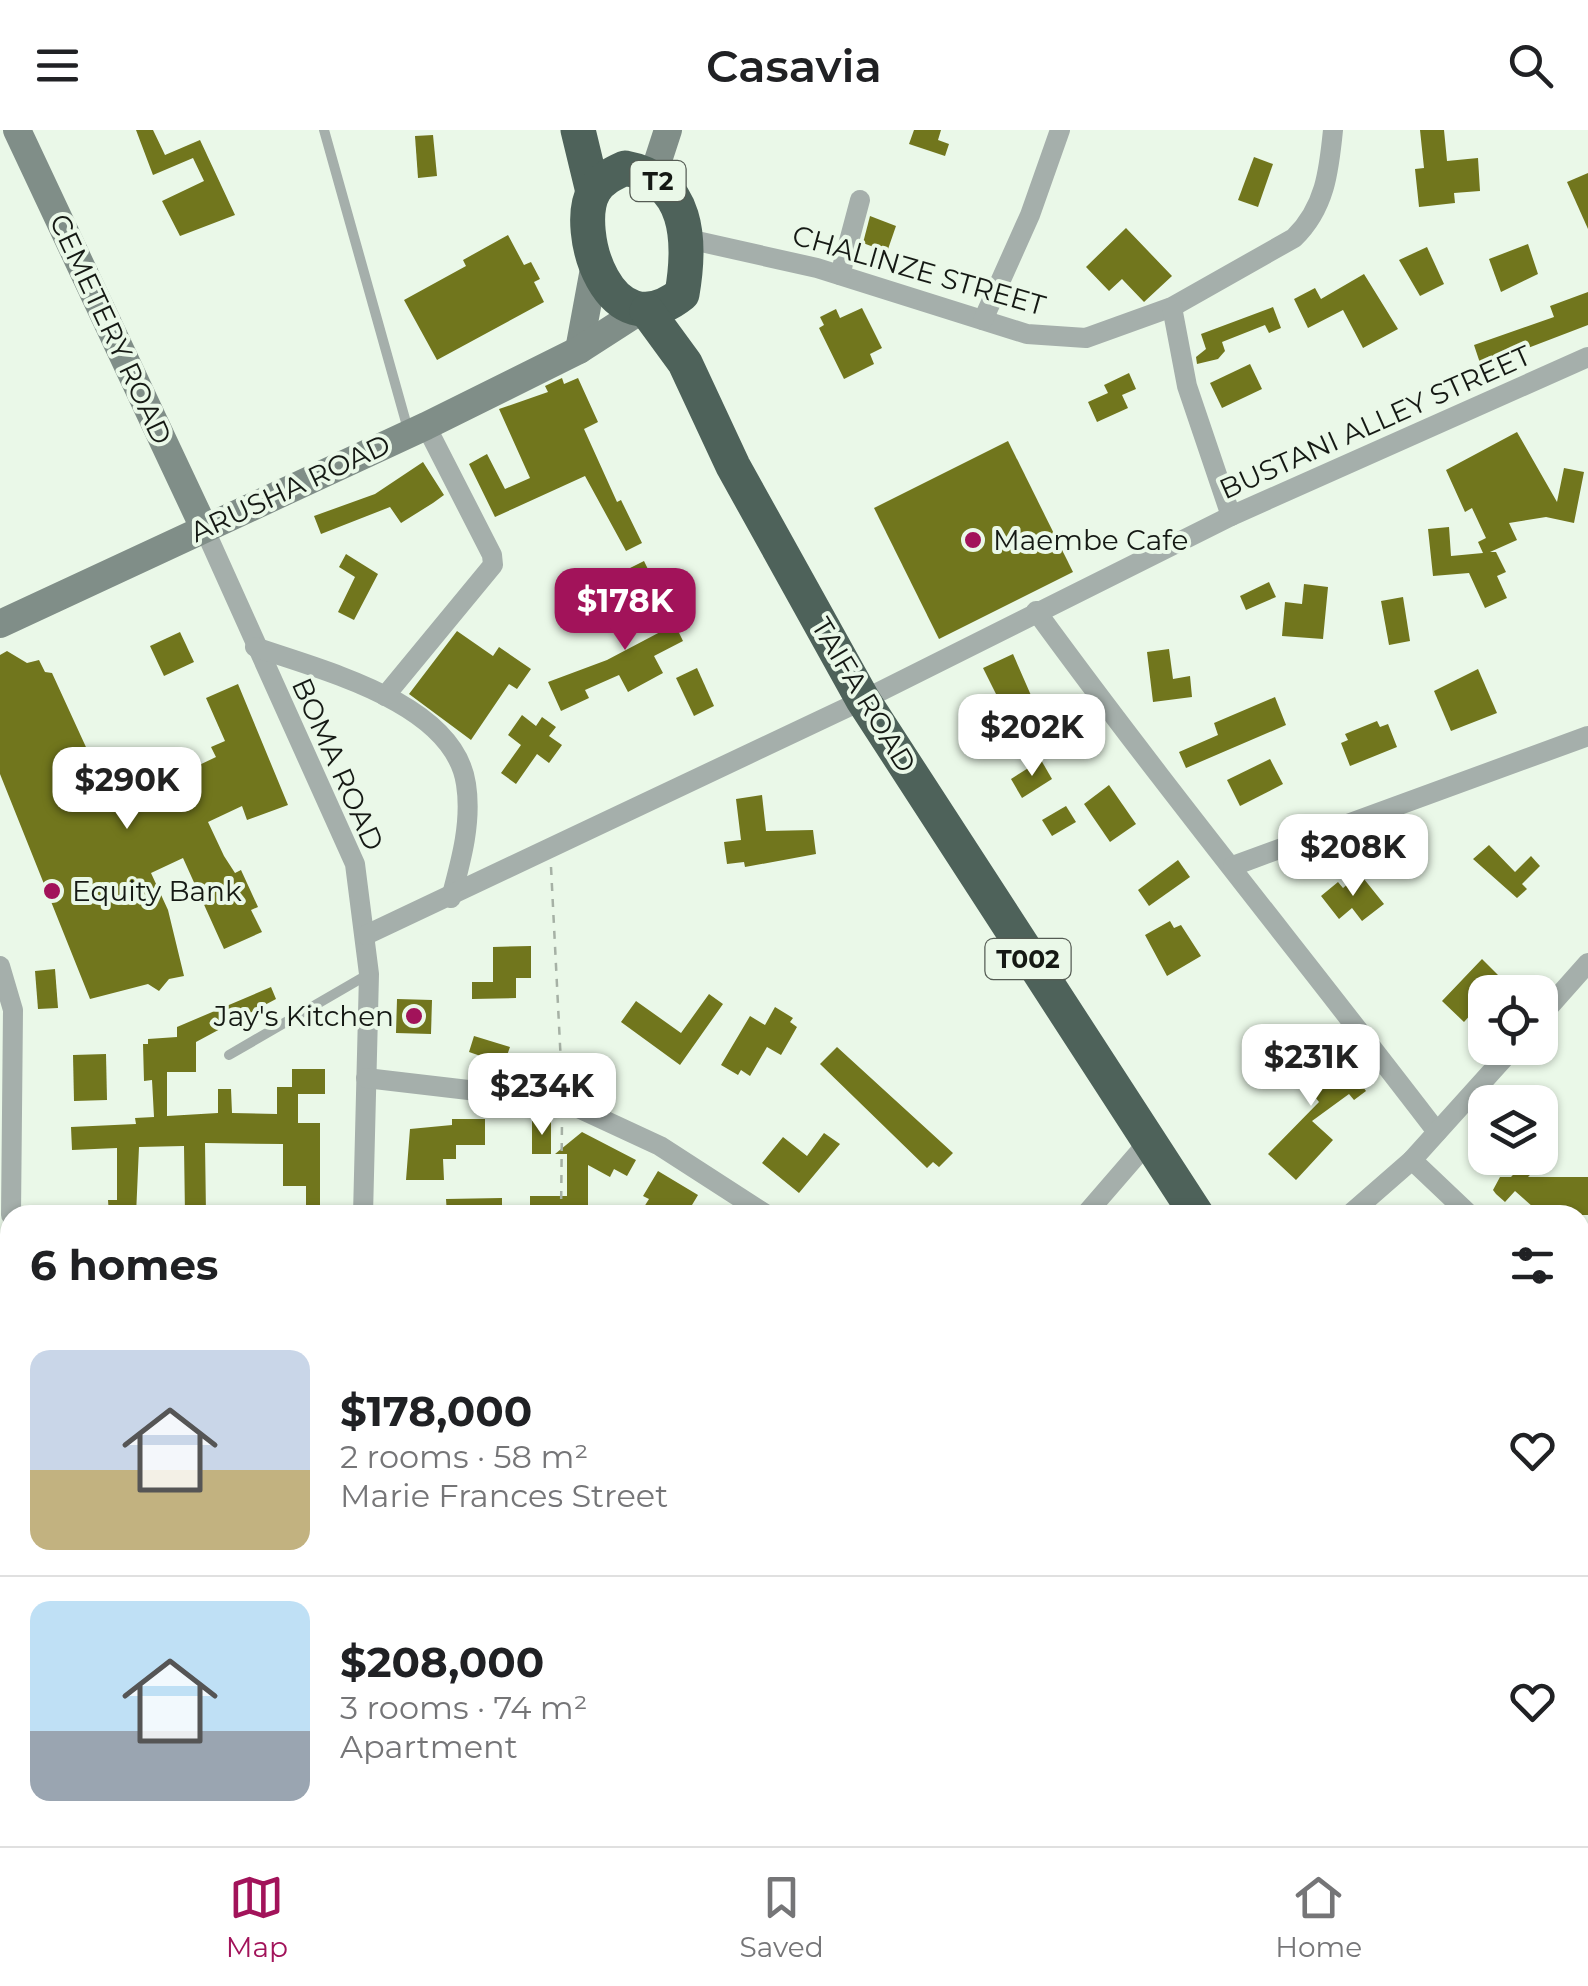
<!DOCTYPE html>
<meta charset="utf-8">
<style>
:root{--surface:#fff;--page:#f2f2f2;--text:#202124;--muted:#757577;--line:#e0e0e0;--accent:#a2135a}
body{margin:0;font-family:Montserrat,sans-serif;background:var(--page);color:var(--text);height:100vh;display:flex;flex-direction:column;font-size:38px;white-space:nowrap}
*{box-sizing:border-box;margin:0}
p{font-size:32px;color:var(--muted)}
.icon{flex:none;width:55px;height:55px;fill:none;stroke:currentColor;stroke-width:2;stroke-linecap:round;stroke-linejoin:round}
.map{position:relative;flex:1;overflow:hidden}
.side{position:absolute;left:0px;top:1075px;width:1590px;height:642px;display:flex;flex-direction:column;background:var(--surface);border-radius:30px 30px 0 0;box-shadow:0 2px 8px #0004}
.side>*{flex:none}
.fabs{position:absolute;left:1468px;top:845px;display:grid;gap:20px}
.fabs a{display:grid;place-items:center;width:90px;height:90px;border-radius:20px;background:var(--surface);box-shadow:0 2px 8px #0004;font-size:50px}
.price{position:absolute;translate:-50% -85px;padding:0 22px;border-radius:20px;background:#fff;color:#222;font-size:32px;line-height:65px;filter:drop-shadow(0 2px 5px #0008)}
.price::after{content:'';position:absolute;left:50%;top:60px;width:30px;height:22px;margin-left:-15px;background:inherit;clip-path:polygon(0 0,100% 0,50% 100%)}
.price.on{background:var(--accent);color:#fff}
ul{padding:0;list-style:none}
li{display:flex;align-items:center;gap:30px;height:250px;padding:0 30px}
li+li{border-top:2px solid var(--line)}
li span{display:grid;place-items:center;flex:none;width:280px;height:200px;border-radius:20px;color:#555}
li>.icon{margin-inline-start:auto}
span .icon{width:120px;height:120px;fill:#fffc;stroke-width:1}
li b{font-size:42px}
h2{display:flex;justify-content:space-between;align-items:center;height:120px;padding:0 30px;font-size:42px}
header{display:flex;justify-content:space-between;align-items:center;height:130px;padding:0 30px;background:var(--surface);font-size:45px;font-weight:600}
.tab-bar{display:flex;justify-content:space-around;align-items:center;height:140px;border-top:2px solid var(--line);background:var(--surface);font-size:28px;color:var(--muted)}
.tab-bar a{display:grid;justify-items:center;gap:5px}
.tab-bar .on{color:var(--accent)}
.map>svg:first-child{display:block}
.building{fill:#71761d}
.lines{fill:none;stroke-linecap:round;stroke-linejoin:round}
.path{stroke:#a6b1a5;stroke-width:2.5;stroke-dasharray:8 8;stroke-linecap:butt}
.lane{stroke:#a5afab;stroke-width:10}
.street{stroke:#a5afab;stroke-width:20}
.secondary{stroke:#808e88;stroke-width:28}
.highway{stroke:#4e625a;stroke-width:35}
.poi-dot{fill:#a2135a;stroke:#eaf8e8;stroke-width:4}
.labels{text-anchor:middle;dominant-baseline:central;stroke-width:8;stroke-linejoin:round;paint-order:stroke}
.shield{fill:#eaf8e8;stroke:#555c54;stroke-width:2.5}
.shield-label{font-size:25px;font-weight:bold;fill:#151914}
.street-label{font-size:28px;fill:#151914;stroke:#eaf8e8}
.poi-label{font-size:28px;fill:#151914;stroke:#eaf8e8;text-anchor:start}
</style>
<header><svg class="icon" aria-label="menu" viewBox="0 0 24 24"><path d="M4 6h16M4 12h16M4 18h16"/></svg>Casavia<svg class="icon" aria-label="search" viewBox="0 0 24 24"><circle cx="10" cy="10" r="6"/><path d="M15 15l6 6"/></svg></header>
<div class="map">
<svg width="1588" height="1716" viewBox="0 0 1588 1716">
<rect width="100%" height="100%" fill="#eaf8e8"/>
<g class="building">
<path d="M136 0H153L165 25 200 10 235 85 180 106 162 71 204 51 193 28 153 45Z"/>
<path d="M914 0H941L938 10 949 14 945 26 909 14Z"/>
<path d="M1420 0H1444L1447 31 1478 28 1480 61 1454 63 1455 73 1419 77 1415 39 1424 38Z"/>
<path d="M433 5 437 46 418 48 415 6Z"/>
<path d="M1254 27 1273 34 1258 77 1238 70Z"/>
<path d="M1588 43V99L1567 52Z"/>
<path d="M870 86 896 96 887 122 863 113Z"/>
<path d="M1126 98 1172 146 1144 172 1122 149 1109 161 1086 137Z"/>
<path d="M508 105 524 135 531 132 540 149 534 152 544 172 437 230 404 170 466 136 463 130Z"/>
<path d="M1528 114 1538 144 1501 162 1489 129Z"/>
<path d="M1427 117 1444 154 1420 166 1399 130Z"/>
<path d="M1364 144 1398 199 1363 218 1343 180 1308 198 1294 169 1315 158 1321 169Z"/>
<path d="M1588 162V195L1481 236 1474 215 1554 187 1550 176Z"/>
<path d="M1273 177 1281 198 1269 203 1265 195 1222 212 1225 221 1218 229 1197 234 1196 227 1206 219 1201 204Z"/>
<path d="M862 178 882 218 870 224 874 234 844 249 819 198 824 195 820 187 836 179 840 188Z"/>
<path d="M1250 234 1262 259 1222 278 1210 253Z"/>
<path d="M1129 243 1136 259 1122 265 1128 278 1097 292 1088 272 1108 263 1104 255Z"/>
<path d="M562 248 564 254 578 248 598 292 584 299 617 372 621 370 642 413 626 421 585 346 495 387 469 334 487 324 505 359 530 348 499 279 548 262 545 256Z"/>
<path d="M1517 302 1557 372 1564 338 1584 342 1574 393 1546 387 1509 393 1517 410 1490 422H1496L1506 442 1497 446 1507 468 1485 478 1469 443 1433 446 1428 399 1449 397 1451 426 1483 423 1478 412 1486 408 1472 378 1465 382 1446 340Z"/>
<path d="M1008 311 1073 442 939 509 874 378Z"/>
<path d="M423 332 444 365 433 373 401 393 390 377 321 404 314 386 375 364Z"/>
<path d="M346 424 378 444 354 490 338 482 355 447 339 437Z"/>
<path d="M644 431 683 511 654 526 663 543 628 562 619 545 585 560 589 568 561 581 548 552 607 530 662 501 630 438Z"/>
<path d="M1269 452 1276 467 1246 480 1240 466Z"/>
<path d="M1304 454 1328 457 1323 509 1282 506 1285 472 1302 474Z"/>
<path d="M1403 467 1410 511 1389 515 1381 471Z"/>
<path d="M457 501 493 526 499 517 531 539 517 559 509 554 471 610 409 564Z"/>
<path d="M180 502 194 532 164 546 150 516Z"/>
<path d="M1169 519 1173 549 1190 546 1192 567 1153 572 1147 522Z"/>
<path d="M7 521 27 533 39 530 45 542 52 543 113 676 216 627 211 617 225 611 206 568 238 554 288 675 247 690 242 676 208 692 224 726 235 743 241 740 258 777 251 780 262 802 224 819 183 728 151 743 168 780 184 846 169 849 159 861 148 854 90 869 0 644V525Z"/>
<path d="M1013 524 1047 602 1011 620 989 575 999 570 983 538Z"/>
<path d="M697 538 714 576 694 586 676 548Z"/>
<path d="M1478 539 1497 583 1451 601 1434 561Z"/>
<path d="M1275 567 1286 595 1186 638 1179 622 1218 605 1214 593Z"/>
<path d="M522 585 536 596 542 587 556 597 549 606 562 615 549 633 537 624 516 654 501 643 521 615 508 605Z"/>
<path d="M1377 591 1380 597 1388 594 1397 617 1350 636 1341 613 1348 610 1345 604Z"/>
<path d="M1270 629 1283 654 1240 676 1227 650Z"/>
<path d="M1041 630 1052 649 1022 668 1011 649Z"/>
<path d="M1109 655 1136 694 1110 712 1084 674Z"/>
<path d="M762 665 766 701 813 700 816 724 745 737 744 732 727 734 724 712 741 710 736 669Z"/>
<path d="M1066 676 1076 692 1052 706 1042 690Z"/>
<path d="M1489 715 1515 742 1531 726 1540 736 1522 754 1527 759 1517 768 1473 729Z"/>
<path d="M1178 730 1190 747 1149 776 1138 760Z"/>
<path d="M1360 744 1384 774 1362 791 1352 778 1339 789 1321 766 1338 752 1343 758Z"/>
<path d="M1170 791 1174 798 1181 795 1201 826 1167 846 1145 805Z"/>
<path d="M531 816V848H516V868L472 869V852H493V817Z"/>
<path d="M1482 829 1503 850 1499 854 1507 862H1485V869L1464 892 1442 871Z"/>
<path d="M55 839 58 878 38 879 35 841Z"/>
<path d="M271 857 276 869 196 912V942H167V986L218 983V959H231L232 983 277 984V957H292V939H325V964H298V993H320V1085H306V1056H283V1014L205 1013 206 1085H185L184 1016 139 1017 136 1085H109L108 1070H117V1018L72 1020 71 997 136 994 135 988 154 987 152 950 144 951 143 914H148V909L177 907V897Z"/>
<path d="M709 864 723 874 680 935 621 892 636 871 681 903Z"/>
<path d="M397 869 432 870 431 904 396 903Z"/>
<path d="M775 877 793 888 790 892 797 897 781 925 767 917 750 946 741 940 738 945 721 935 750 886 765 895Z"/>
<path d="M1292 904 1328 950 1347 935 1366 961 1354 970 1349 964 1312 991 1333 1010 1296 1050 1268 1024 1319 972 1275 917Z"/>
<path d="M474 906 510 917 504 934 469 922Z"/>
<path d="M837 917 953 1023 939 1037 933 1032 927 1038 820 934Z"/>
<path d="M106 924 107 970 74 971 73 925Z"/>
<path d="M452 989H485V1015H456V1029H443L444 1050H406L410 999 452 995Z"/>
<rect x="532" y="991" width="19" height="33"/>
<path d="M582 1002 636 1030 627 1046 614 1039 610 1047 588 1035V1085H530V1066H567V1024H555Z"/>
<path d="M824 1003 840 1014 799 1063 762 1033 783 1007 807 1026Z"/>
<path d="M1529 1028H1546L1528 1047H1588V1085H1561L1550 1076 1542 1085 1515 1061 1505 1072 1496 1064 1493 1060 1500 1047H1511Z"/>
<path d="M658 1041 698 1065 686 1085H639L649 1069 643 1066Z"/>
<path d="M502 1068V1085H447L446 1069Z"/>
</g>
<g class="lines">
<g class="path">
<path d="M551 737 562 954"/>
<path d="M561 1085 562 992"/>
</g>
<g class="lane">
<path d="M324 0 409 303"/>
<path d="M229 925 367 845"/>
<path d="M832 1716 836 1708"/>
</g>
<g class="street">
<path d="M688 109 817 138 1027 204 1086 208 1172 177 1294 108C1325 78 1329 41 1333 0"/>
<path d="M840 145 860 70"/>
<path d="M1172 177 1187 256 1231 386"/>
<path d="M983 190 1030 85 1060 0"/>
<path d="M204 398 355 734 369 844 363 1085"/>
<path d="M1036 481C1165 658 1304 828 1437 1002"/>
<path d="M255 517C320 540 454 572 466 654 472 692 461 731 451 768"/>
<path d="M385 566 493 435 492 425 426 296"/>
<path d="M1233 736 1588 606"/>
<path d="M366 805 863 570 1231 386 1588 227"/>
<path d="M0 836 13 880 11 1085"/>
<path d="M1540 887 1588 833"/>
<path d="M366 948 563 971 660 1016 767 1085"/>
<path d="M1412 1030 1470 1085"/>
<path d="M1085 1085 1149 1011"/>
<path d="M1349 1085 1412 1030 1513 918"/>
<path d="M1580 1182 1588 1189"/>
<path d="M10 1307V1427"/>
<path d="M359 1708V1716"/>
<path d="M926 1708 931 1716"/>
<path d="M1 1716 10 1657"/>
<path d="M169 1716V1708"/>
<path d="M692 1716 694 1708"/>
</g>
<g class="secondary">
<path d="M17 0 204 398"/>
<path d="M653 46 668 0"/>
<path d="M579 220 596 128"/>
<path d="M0 494 426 296 579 220 638 182"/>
</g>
<g class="highway">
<path d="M578 0 593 62"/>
<path d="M625 38C690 50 691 112 682 164 609 222 572 99 594 61 601 49 614 43 625 38Z"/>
<path d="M647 181 685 233 733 336 863 570 1197 1085"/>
<path d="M1580 1661 1588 1673"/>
</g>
</g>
<g class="poi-dot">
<circle cx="973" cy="410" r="10"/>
<circle cx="52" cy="761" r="10"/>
<circle cx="414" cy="886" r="10"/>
</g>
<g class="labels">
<g class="shield">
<rect x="630.5" y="31" width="55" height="40" rx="8"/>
<rect x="985.5" y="809" width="85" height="40" rx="8"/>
</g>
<g class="shield-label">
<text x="658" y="51">T2</text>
<text x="1028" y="829">T002</text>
</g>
<g class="street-label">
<text transform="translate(919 140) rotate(16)">CHALINZE STREET</text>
<text transform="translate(111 199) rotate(65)">CEMETERY ROAD</text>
<text transform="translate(1375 292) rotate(-24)">BUSTANI ALLEY STREET</text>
<text transform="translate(290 358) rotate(-25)">ARUSHA ROAD</text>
<text transform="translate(864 565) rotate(59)">TAIFA ROAD</text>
<text transform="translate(338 634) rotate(66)">BOMA ROAD</text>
</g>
<g class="poi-label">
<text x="993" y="410">Maembe Cafe</text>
<text x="72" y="761">Equity Bank</text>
<text x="394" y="886" text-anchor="end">Jay's Kitchen</text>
</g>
</g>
</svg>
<div class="fabs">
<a><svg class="icon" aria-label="locate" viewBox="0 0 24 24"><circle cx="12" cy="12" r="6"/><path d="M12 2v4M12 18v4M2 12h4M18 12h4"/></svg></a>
<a><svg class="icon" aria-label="layers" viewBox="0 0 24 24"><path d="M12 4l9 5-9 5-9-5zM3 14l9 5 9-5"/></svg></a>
</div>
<b class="price on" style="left:625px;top:523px">$178K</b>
<b class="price" style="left:1032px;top:649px">$202K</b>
<b class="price" style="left:127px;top:702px">$290K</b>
<b class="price" style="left:1353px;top:769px">$208K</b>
<b class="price" style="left:1311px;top:979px">$231K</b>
<b class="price" style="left:542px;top:1008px">$234K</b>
<section class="side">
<h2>6 homes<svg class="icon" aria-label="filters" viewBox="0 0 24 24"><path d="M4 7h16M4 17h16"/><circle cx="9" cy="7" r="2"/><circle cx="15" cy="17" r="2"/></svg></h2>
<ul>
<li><span style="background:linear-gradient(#c9d6e8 60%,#c2b280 0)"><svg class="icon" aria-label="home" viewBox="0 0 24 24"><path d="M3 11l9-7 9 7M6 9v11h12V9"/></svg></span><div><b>$178,000</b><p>2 rooms · 58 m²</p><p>Marie Frances Street</p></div><svg class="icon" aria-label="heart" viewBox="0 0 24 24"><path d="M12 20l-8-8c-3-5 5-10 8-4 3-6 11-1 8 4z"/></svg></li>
<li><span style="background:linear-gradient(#bfe0f5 65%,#9aa5b1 0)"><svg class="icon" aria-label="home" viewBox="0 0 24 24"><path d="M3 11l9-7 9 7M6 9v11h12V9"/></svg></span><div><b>$208,000</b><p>3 rooms · 74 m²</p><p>Apartment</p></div><svg class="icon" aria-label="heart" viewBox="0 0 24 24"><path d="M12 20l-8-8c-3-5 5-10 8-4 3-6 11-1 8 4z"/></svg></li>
</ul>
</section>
</div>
<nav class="tab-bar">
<a class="on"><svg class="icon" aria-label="map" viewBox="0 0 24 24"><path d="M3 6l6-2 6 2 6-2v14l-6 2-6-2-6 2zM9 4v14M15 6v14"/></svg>Map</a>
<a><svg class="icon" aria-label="saved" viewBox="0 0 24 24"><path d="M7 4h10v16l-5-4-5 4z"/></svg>Saved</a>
<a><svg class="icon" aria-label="home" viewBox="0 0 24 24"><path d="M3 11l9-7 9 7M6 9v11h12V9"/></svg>Home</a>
</nav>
